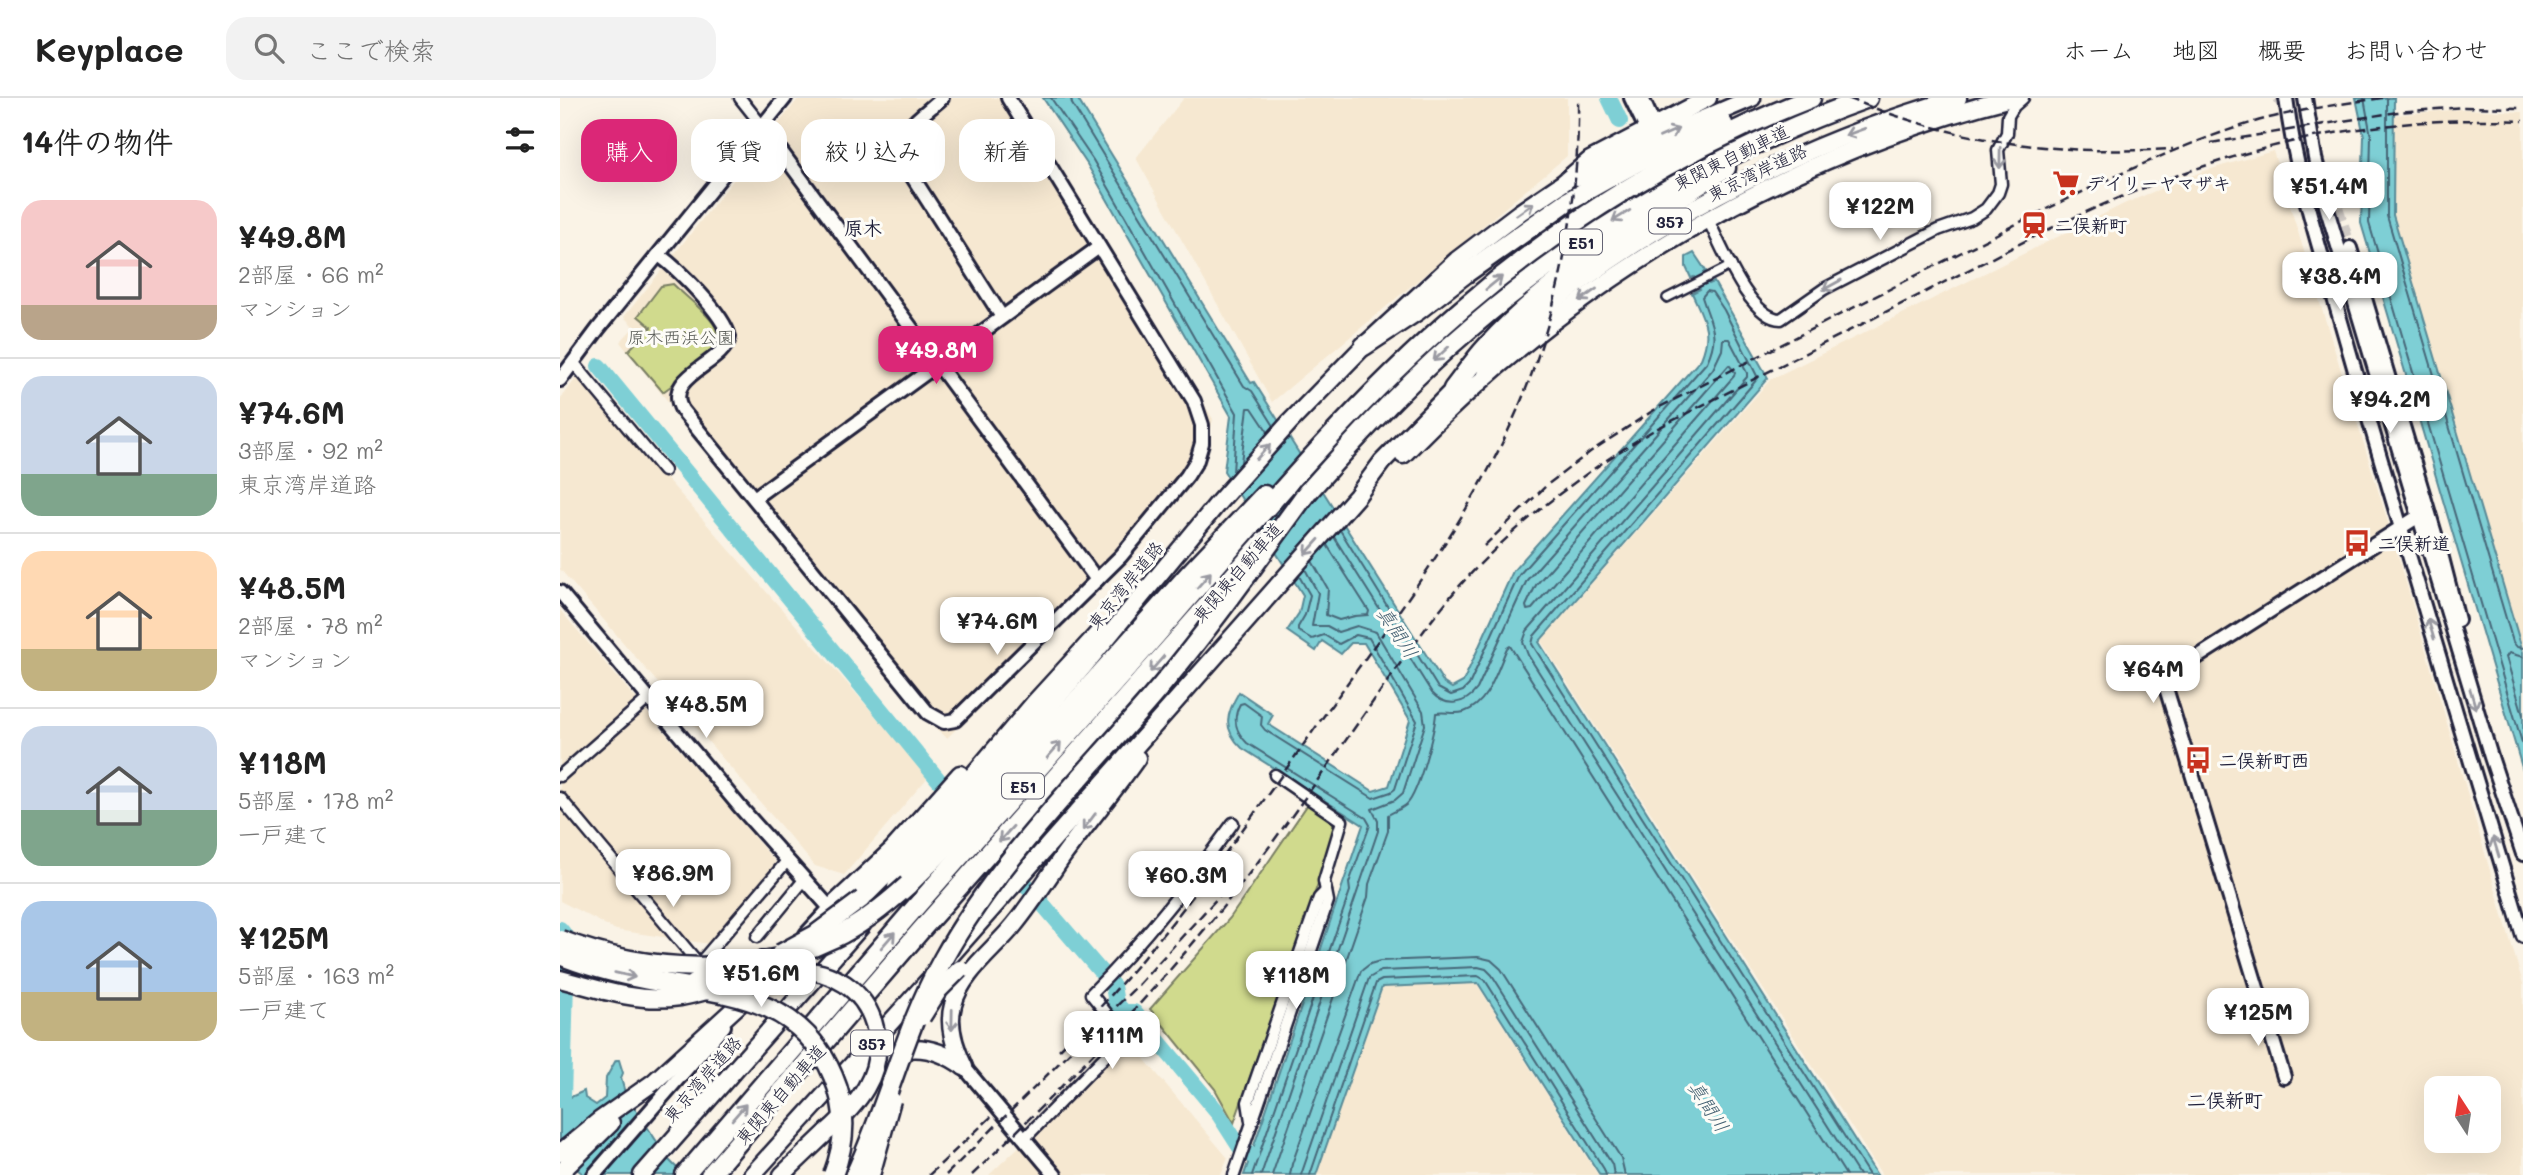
<!DOCTYPE html>
<html lang="ja">
<meta charset="utf-8">
<style>
:root{--surface:#fff;--page:#f2f2f2;--text:#222;--muted:#767676;--line:#e0e0e0;--accent:#db2777}
body{margin:0;font-family:Mali,"Klee One",sans-serif;background:var(--page);color:var(--text);height:100vh;display:flex;flex-direction:column;font-size:26px;white-space:nowrap}
*{box-sizing:border-box;margin:0}
p{font-size:23px;color:var(--muted)}
.icon{flex:none;width:38px;height:38px;fill:none;stroke:currentColor;stroke-width:2;stroke-linecap:round;stroke-linejoin:round}
.map{position:relative;flex:1;overflow:hidden}
.sheet{display:flex;flex-direction:column;background:var(--surface);width:560px}
.sheet>*{flex:none}
.guide{position:absolute;left:21px;top:21px;width:665px;height:63px;display:flex;gap:14px}
.needle{width:46px;rotate:348deg}
.fabs{position:absolute;left:1864px;top:978px;display:grid;gap:14px}
.fabs a{display:grid;place-items:center;width:77px;height:77px;border-radius:14px;background:var(--surface);box-shadow:0 7px 28px #0002;font-size:35px}
.price{position:absolute;translate:-50% -60px;padding:0 16px;border-radius:14px;background:#fff;color:#222;font-size:23px;line-height:46px;filter:drop-shadow(0 2px 4px #0008)}
.price::after{content:'';position:absolute;left:50%;top:42px;width:21px;height:16px;margin-left:-10px;background:inherit;clip-path:polygon(0 0,100% 0,50% 100%)}
.price.current{background:var(--accent);color:#fff}
ul{padding:0;list-style:none}
li{display:flex;align-items:center;gap:21px;height:175px;padding:0 21px}
li+li{border-top:2px solid var(--line)}
li span{display:grid;place-items:center;flex:none;width:196px;height:140px;border-radius:21px;color:#555}
li>.icon{margin-inline-start:auto}
span .icon{width:84px;height:84px;fill:#fffc;stroke-width:1}
li b{font-size:30px}
h2{display:flex;justify-content:space-between;align-items:center;height:84px;padding:0 21px;font-size:30px}
.pill{padding:0 24px;border-radius:21px;background:var(--surface);box-shadow:0 7px 28px #0002;font-size:24px;line-height:63px}
.pill.current{background:var(--accent);color:#fff}
header{display:flex;align-items:center;gap:42px;box-sizing:border-box;height:98px;padding:0 35px;background:var(--surface);border-bottom:2px solid var(--line)}
header strong{font-size:33px}
nav{display:flex;gap:38px;margin-inline-start:auto;font-size:24px}
.search{width:490px;height:63px;background:var(--page);display:flex;align-items:center;gap:18px;box-sizing:border-box;padding:0 24px;border-radius:21px;color:var(--muted);font-size:26px}
main{display:flex;flex:1;min-height:0}
.map>svg:first-child{display:block}
.built{fill:#f6e8d1;fill-rule:evenodd}
.green{fill:#d0da8d;stroke:#797e64;stroke-width:2}
.water{fill:#7ecfd5;stroke:#598a97;stroke-width:2}
.lines{fill:none;stroke-linecap:round;stroke-linejoin:round}
.shore{stroke:#476779;stroke-width:2}
.river{stroke:#7ecfd5;stroke-width:16}
.tertiary-tunnel{stroke:#cfc9c4;stroke-width:12;stroke-dasharray:12 6;stroke-linecap:butt}
.pedestrian-casing{stroke:#22223b;stroke-width:12}
.minor-casing{stroke:#22223b;stroke-width:15}
.tertiary-casing{stroke:#22223b;stroke-width:18}
.trunk-casing{stroke:#22223b;stroke-width:21}
.motorway-casing{stroke:#22223b;stroke-width:23}
.pedestrian{stroke:#fdfcf7;stroke-width:7}
.minor{stroke:#fdfcf7;stroke-width:10}
.tertiary{stroke:#fdfcf7;stroke-width:12}
.trunk{stroke:#fdfcf7;stroke-width:16}
.motorway{stroke:#fdfcf7;stroke-width:18}
.rail{stroke:#22223b;stroke-width:2.5;stroke-dasharray:10 5;stroke-linecap:butt}
.trunk-bridge-casing{stroke:#22223b;stroke-width:21;stroke-linecap:butt}
.motorway-bridge-casing{stroke:#22223b;stroke-width:23;stroke-linecap:butt}
.trunk-bridge{stroke:#fdfcf7;stroke-width:16}
.motorway-bridge{stroke:#fdfcf7;stroke-width:18}
.oneway{stroke:#9a9aa2}
.labels{text-anchor:middle;dominant-baseline:central;stroke-width:6;stroke-linejoin:round;paint-order:stroke}
.shield{fill:#fdfcf7;stroke:#646373;stroke-width:2}
.shield-label{font-size:16px;font-weight:bold;fill:#22223b}
.street-label{font-size:18px;fill:#22223b;stroke:#fdfcf7}
.poi-label{font-size:18px;font-weight:bold;fill:#22223b;stroke:#fdfcf7;text-anchor:start}
.park-label{font-size:18px;fill:#565954;stroke:#fdfcf7}
.neighbourhood-label{font-size:19px;font-weight:bold;fill:#22223b;stroke:#fdfcf7}
.water-label{font-size:19px;font-style:italic;fill:#425f71;stroke:#fdfcf7}
</style>
<header>
<strong>Keyplace</strong>
<div class="search"><svg class="icon" aria-label="search" viewBox="0 0 24 24"><circle cx="10" cy="10" r="6"/><path d="M15 15l6 6"/></svg>ここで検索</div>
<nav><a>ホーム</a><a>地図</a><a>概要</a><a>お問い合わせ</a></nav>
</header>
<main>
<section class="sheet">
<h2>14件の物件<svg class="icon" aria-label="filters" viewBox="0 0 24 24"><path d="M4 7h16M4 17h16"/><circle cx="9" cy="7" r="2"/><circle cx="15" cy="17" r="2"/></svg></h2>
<ul>
<li><span style="background:linear-gradient(#f6c9c9 75%,#b9a48a 0)"><svg class="icon" aria-label="home" viewBox="0 0 24 24"><path d="M3 11l9-7 9 7M6 9v11h12V9"/></svg></span><div><b>¥49.8M</b><p>2部屋 · 66 m²</p><p>マンション</p></div></li>
<li><span style="background:linear-gradient(#c9d6e8 70%,#7fa58c 0)"><svg class="icon" aria-label="home" viewBox="0 0 24 24"><path d="M3 11l9-7 9 7M6 9v11h12V9"/></svg></span><div><b>¥74.6M</b><p>3部屋 · 92 m²</p><p>東京湾岸道路</p></div></li>
<li><span style="background:linear-gradient(#ffd9b3 70%,#c2b280 0)"><svg class="icon" aria-label="home" viewBox="0 0 24 24"><path d="M3 11l9-7 9 7M6 9v11h12V9"/></svg></span><div><b>¥48.5M</b><p>2部屋 · 78 m²</p><p>マンション</p></div></li>
<li><span style="background:linear-gradient(#c9d6e8 60%,#7fa58c 0)"><svg class="icon" aria-label="home" viewBox="0 0 24 24"><path d="M3 11l9-7 9 7M6 9v11h12V9"/></svg></span><div><b>¥118M</b><p>5部屋 · 178 m²</p><p>一戸建て</p></div></li>
<li><span style="background:linear-gradient(#a9c7e8 65%,#c2b280 0)"><svg class="icon" aria-label="home" viewBox="0 0 24 24"><path d="M3 11l9-7 9 7M6 9v11h12V9"/></svg></span><div><b>¥125M</b><p>5部屋 · 163 m²</p><p>一戸建て</p></div></li>
</ul>
</section>
<div class="map">
<svg width="1963" height="1077" viewBox="0 0 1963 1077">
<rect width="100%" height="100%" fill="#faf3e6"/>
<filter id="ink" filterUnits="userSpaceOnUse"><feTurbulence type="fractalNoise" baseFrequency=".0143" numOctaves="2"/><feDisplacementMap in="SourceGraphic" scale="14" xChannelSelector="R" yChannelSelector="G"/><feConvolveMatrix kernelMatrix="1 2 1 2 8 2 1 2 1" color-interpolation-filters="sRGB"/></filter>
<g filter="url(#ink)">
<g class="built">
<path d="M239 0H457L653 321 644 366 566 463 387 640 363 619 60 244 74 229 64 219Z"/>
<path d="M624 0H1007V58L712 304 576 60Z"/>
<path d="M1902 11 1963 14V553L1833 117 1835 17Z"/>
<path d="M1713 53 1836 450 1963 886V1077H1322L981 543 1211 281 1566 105 1641 74ZM1876 990H1928V1043H1876Z"/>
<path d="M17 279 369 678 284 777 255 768 0 471V302Z"/>
<path d="M0 512 217 766 149 846 56 832 0 803Z"/>
<path d="M917 886 1038 1077H756L823 889Z"/>
<path d="M570 944 668 1060 661 1077H429Z"/>
</g>
<g class="green">
<path d="M113 186C126 199 143 211 153 225 171 250 119 281 103 294L68 253 91 229 78 218 101 188Z"/>
<path d="M748 706 773 723 774 740 674 1025 655 991 590 911 670 820Z"/>
</g>
<g class="water">
<path d="M483 0H517L691 285 694 284 884 585 892 590 903 584 953 473 1141 261C1153 233 1143 220 1132 195L1140 191 1134 179 1131 180 1126 169V159L1134 155 1146 173 1143 175 1149 186 1154 184 1208 280 979 544 1317 1077H1040L918 885 822 889 756 1077H684L803 727 682 650C662 631 666 616 679 594L713 617 708 626 813 693 829 688 850 622 804 545H791L781 556 762 543 756 553 727 533 739 515 743 497 664 373 671 318 527 66Z"/>
<path d="M1796 0H1834L1833 117 1963 554V673L1801 125 1804 38Z"/>
<path d="M56 962H59L63 975 61 980 65 995 109 1062 124 1077H24L0 1056V1004L24 993 25 1000 36 1007 45 1000 46 980Z"/>
</g>
<g class="lines">
<g class="shore">
<path d="M491 0 533 62 677 315 673 374"/>
<path d="M511 0 512 6 684 288 692 293 714 328"/>
<path d="M1804 0 1811 38 1809 125 1963 648"/>
<path d="M1827 0V118L1953 544 1957 549 1963 550"/>
<path d="M1169 267 1175 274 1174 278 972 511 967 512 966 508 976 487Z"/>
<path d="M681 364 688 310H692L708 334"/>
<path d="M780 432 878 590 891 597 903 593 909 587 959 477 1147 264C1160 236 1151 227 1142 199L1147 193 1152 194 1164 212 1198 280 974 538 972 546 1309 1077"/>
<path d="M774 439 872 595C886 610 905 607 917 591L967 482 1153 271 1162 252 1163 241H1169L1187 275V279L967 533 963 544 968 557 1299 1077"/>
<path d="M752 463 768 491 766 517 779 522 795 518 808 517 809 513 767 447"/>
<path d="M1963 559 1949 555 1946 559 1963 617"/>
<path d="M692 1077 790 793 789 785 810 727 806 720 687 645C675 633 672 621 680 606L684 605 702 618 701 627 705 632 813 700 831 694 835 691 857 623 809 540 796 537 779 546 764 537 752 541 738 533V529L745 517 750 497 739 478"/>
<path d="M701 1077 818 733V723L812 711 835 702 843 695 865 627 863 613 816 534 797 528 778 534 767 528H752L758 495 745 471"/>
<path d="M712 1077 808 799 809 786 828 733V717C834 713 842 711 847 706 859 694 875 631 876 615 885 613 894 617 904 614 929 606 937 572 947 550L950 548 1286 1077"/>
<path d="M730 1077 732 1066 801 873 810 866 820 863 918 859 931 862 941 871 1061 1060 1065 1077"/>
<path d="M741 1077 809 880 821 873 918 869 926 871 932 877 1052 1066 1054 1077"/>
<path d="M750 1077 816 885 822 882 918 878 925 882 1044 1071 1046 1077"/>
</g>
<g class="river">
<path d="M1049 0 1060 23"/>
<path d="M39 268 395 702"/>
<path d="M413 725 553 888 556 905 564 914H574L656 1012 679 1048 691 1057"/>
<path d="M0 831 7 840 3 1003"/>
</g>
<path class="tertiary-tunnel" d="M1718 0C1759 51 1771 88 1790 150"/>
<defs>
<path id="pedestrian" d="M1107 200 1172 167"/>
<g id="minor">
<path d="M180 0 203 29"/>
<path d="M1147 120C1161 146 1189 221 1221 221L1264 191 1378 132 1412 120 1426 111 1438 95 1441 86 1438 52 1447 35 1448 18 1454 8 1463 0"/>
<path d="M13 264 104 373"/>
<path d="M0 678 89 600"/>
<path d="M0 700 139 866 227 763"/>
<path d="M197 839 244 782"/>
<path d="M691 1023 688 1004 759 800 766 793"/>
<path d="M464 1041 565 938 531 896C584 843 629 785 673 725"/>
<path d="M674 1077 768 803 764 783 782 723 715 677"/>
</g>
<g id="tertiary">
<path d="M382 0C367 14 336 33 338 56L442 219"/>
<path d="M1071 0 1086 31"/>
<path d="M1082 0 1094 27"/>
<path d="M1726 0C1737 87 1766 169 1789 252 1845 448 1905 643 1963 838"/>
<path d="M1745 0 1755 60 1766 108 1931 659 1963 756"/>
<path d="M203 29 537 482"/>
<path d="M1790 150 1881 456 1898 522"/>
<path d="M99 157C118 171 164 216 169 239 164 267 102 277 122 312L368 615 384 624 395 622 561 458 627 378 637 362 642 345V327L634 303 448 0"/>
<path d="M0 282 38 231 225 0"/>
<path d="M194 400 539 149"/>
<path d="M0 494 180 709 270 810 246 836"/>
<path d="M404 969 495 1077"/>
<path d="M1724 979 1606 590V582L1611 576 1859 418"/>
<path d="M34 1077 164 928"/>
</g>
<g id="trunk">
<path d="M1018 79 1110 35 1192 0"/>
<path d="M920 266C1058 140 1220 51 1398 0"/>
<path d="M843 357C1010 185 1218 59 1451 0"/>
<path d="M336 789 524 568 658 405 730 324 804 248 897 162 959 115 1003 85 1030 62 1148 0"/>
<path d="M302 801 340 763 475 604 540 533"/>
<path d="M270 810 332 752 400 676"/>
<path d="M391 857 797 398 822 364 902 283"/>
<path d="M0 881 45 893"/>
<path d="M404 969C395 950 387 928 393 907 401 875 434 852 454 827 472 805 487 781 503 758 527 725 554 693 577 660"/>
<path d="M280 994C318 956 353 932 403 968"/>
<path d="M0 1055 40 1022 94 984 196 891"/>
<path d="M0 1075 51 1025"/>
<path d="M82 1077 302 827"/>
<path d="M192 1077 369 882"/>
<path d="M222 1077 267 1034"/>
</g>
<g id="motorway">
<path d="M804 248 857 213 905 176 1008 103 1078 64 1163 26"/>
<path d="M893 291C904 277 914 262 926 249 994 175 1082 124 1166 70"/>
<path d="M740 403C788 349 837 295 891 247 1013 138 1153 55 1308 0"/>
<path d="M348 787 388 747 629 476 704 397"/>
<path d="M125 1077C199 992 272 905 347 819 421 734 497 650 572 565 678 444 779 317 901 212 1004 123 1124 49 1251 0"/>
<path d="M150 1077 361 832 705 442"/>
</g>
</defs>
<use href="#pedestrian" class="pedestrian-casing"/>
<use href="#minor" class="minor-casing"/>
<use href="#tertiary" class="tertiary-casing"/>
<use href="#trunk" class="trunk-casing"/>
<use href="#motorway" class="motorway-casing"/>
<use href="#pedestrian" class="pedestrian"/>
<use href="#minor" class="minor"/>
<use href="#tertiary" class="tertiary"/>
<use href="#trunk" class="trunk"/>
<use href="#motorway" class="motorway"/>
<g class="rail">
<path d="M1288 0C1399 45 1494 57 1613 51"/>
<path d="M1651 45 1837 14 1904 9 1963 10"/>
<path d="M924 448 987 387 1030 354 1094 312 1470 119C1537 87 1605 53 1675 30 1722 14 1773 7 1822 0"/>
<path d="M499 952C593 859 670 750 746 643 810 552 880 463 932 365 991 254 1020 125 1018 0"/>
<path d="M369 1077 432 1018"/>
<path d="M386 1077 579 886 660 797"/>
<path d="M412 1077C506 986 597 893 678 790 729 724 776 656 824 588 850 552 875 515 904 483 960 422 1024 374 1094 332L1479 136C1636 60 1787 15 1963 23"/>
</g>
<defs>
<g id="trunk-bridge">
<path d="M220 855 255 836 302 801"/>
<path d="M134 885 183 869"/>
<path d="M45 893C70 899 94 903 120 899 174 891 233 851 285 886 301 897 312 914 316 934 324 977 297 1007 267 1034"/>
<path d="M362 919 379 892 400 871"/>
<path d="M311 1077 332 1002"/>
</g>
<g id="motorway-bridge">
<path d="M0 842C86 875 190 881 274 840 301 827 325 808 348 787"/>
<path d="M0 857C28 869 58 876 88 882 162 896 239 896 273 978 287 1010 286 1044 273 1077"/>
<path d="M295 1077C328 1007 345 929 383 861 440 758 526 677 601 588 653 526 700 459 748 393"/>
</g>
</defs>
<use href="#trunk-bridge" class="trunk-bridge-casing"/>
<use href="#motorway-bridge" class="motorway-bridge-casing"/>
<use href="#trunk-bridge" class="trunk-bridge"/>
<use href="#motorway-bridge" class="motorway-bridge"/>
</g>
<defs><path id="oneway-shaft" d="M-6 0H5M1.5-3L5.5 0L1.5 3" fill="none" stroke-width="1.6" stroke-linecap="round" stroke-linejoin="round" transform="scale(1.75)"/></defs>
<g class="oneway">
<use href="#oneway-shaft" transform="translate(1295 34) rotate(160)"/>
<use href="#oneway-shaft" transform="translate(1109 35) rotate(-24)"/>
<use href="#oneway-shaft" transform="translate(1440 60) rotate(91)"/>
<use href="#oneway-shaft" transform="translate(965 111) rotate(-35)"/>
<use href="#oneway-shaft" transform="translate(1061 118) rotate(148)"/>
<use href="#oneway-shaft" transform="translate(934 185) rotate(-39)"/>
<use href="#oneway-shaft" transform="translate(1272 187) rotate(151)"/>
<use href="#oneway-shaft" transform="translate(1028 197) rotate(145)"/>
<use href="#oneway-shaft" transform="translate(881 256) rotate(137)"/>
<use href="#oneway-shaft" transform="translate(703 354) rotate(-48)"/>
<use href="#oneway-shaft" transform="translate(752 449) rotate(132)"/>
<use href="#oneway-shaft" transform="translate(644 482) rotate(-49)"/>
<use href="#oneway-shaft" transform="translate(1871 531) rotate(-107)"/>
<use href="#oneway-shaft" transform="translate(597 566) rotate(131)"/>
<use href="#oneway-shaft" transform="translate(1913 601) rotate(73)"/>
<use href="#oneway-shaft" transform="translate(494 652) rotate(-49)"/>
<use href="#oneway-shaft" transform="translate(529 724) rotate(127)"/>
<use href="#oneway-shaft" transform="translate(446 736) rotate(132)"/>
<use href="#oneway-shaft" transform="translate(1936 749) rotate(-107)"/>
<use href="#oneway-shaft" transform="translate(328 842) rotate(-49)"/>
<use href="#oneway-shaft" transform="translate(65 877) rotate(13)"/>
<use href="#oneway-shaft" transform="translate(392 922) rotate(91)"/>
<use href="#oneway-shaft" transform="translate(179 1014) rotate(-49)"/>
</g>
</g>
<defs>
<symbol id="supermarket-bare" viewBox="-9 -9 18 18"><path d="M-6-5.5h2.5l.6 2H6L4.5 2H-2.5L-4.4-4H-6ZM-1.5 3.2a1.3 1.3 0 1 0 .1 0ZM3 3.2a1.3 1.3 0 1 0 .1 0Z" fill="#c8321e" stroke="#fdfcf7" stroke-width="2.5" paint-order="stroke"/></symbol>
<symbol id="station-bare" viewBox="-9 -9 18 18"><path d="M-3-6H3Q5-6 5-4V2Q5 4 3 4L4.5 6H3L1.5 4h-3L-3 6H-4.5L-3 4Q-5 4-5 2V-4Q-5-6-3-6ZM-3.5-4v3h7v-3ZM-3.5 1v1.5H-2V1ZM2 1v1.5H3.5V1Z" fill="#c8321e" stroke="#fdfcf7" stroke-width="2.5" paint-order="stroke"/></symbol>
<symbol id="bus-bare" viewBox="-9 -9 18 18"><path d="M-5-6H5V4H4V6H2V4H-2V6H-4V4H-5ZM-3.5-4V0h7V-4ZM-3.5 1.2v1.5H-2V1.2ZM2 1.2v1.5H3.5V1.2Z" fill="#c8321e" stroke="#fdfcf7" stroke-width="2.5" paint-order="stroke"/></symbol>
</defs>
<g fill-rule="evenodd">
<use href="#supermarket-bare" x="1487" y="66" width="38" height="38"/>
<use href="#station-bare" x="1455" y="108" width="38" height="38"/>
<use href="#bus-bare" x="1778" y="426" width="38" height="38"/>
<use href="#bus-bare" x="1619" y="643" width="38" height="38"/>
</g>
<g class="labels">
<g class="shield">
<rect x="1089" y="110.5" width="42" height="25" rx="5"/>
<rect x="1000" y="131.5" width="42" height="25" rx="5"/>
<rect x="442" y="675.5" width="42" height="25" rx="5"/>
<rect x="291" y="932.5" width="42" height="25" rx="5"/>
</g>
<g class="shield-label">
<text x="1110" y="123">357</text>
<text x="1021" y="144">E51</text>
<text x="463" y="688">E51</text>
<text x="312" y="945">357</text>
</g>
<g class="street-label">
<text transform="translate(1171 59) rotate(-26)">東関東自動車道</text>
<text transform="translate(1197 74) rotate(-26)">東京湾岸道路</text>
<text transform="translate(677 474) rotate(-49)">東関東自動車道</text>
<text transform="translate(565 487) rotate(-51)">東京湾岸道路</text>
<text transform="translate(142 981) rotate(-49)">東京湾岸道路</text>
<text transform="translate(220 996) rotate(-49)">東関東自動車道</text>
</g>
<g class="poi-label">
<text x="1527" y="85">デイリーヤマザキ</text>
<text x="1495" y="127">二俣新町</text>
<text x="1818" y="445">二俣新道</text>
<text x="1659" y="662">二俣新町西</text>
</g>
<g class="park-label">
<text x="121" y="239">原木西浜公園</text>
</g>
<g class="neighbourhood-label">
<text x="303" y="129">原木</text>
<text x="1665" y="1001">二俣新町</text>
</g>
<g class="water-label">
<text transform="translate(838 534) rotate(57)">真間川</text>
<text transform="translate(1149 1008) rotate(57)">真間川</text>
</g>
</g>
</svg>
<div class="fabs">
<a><svg class="needle" viewBox="-14 -14 28 28"><path d="M0-13l5 13h-10z" fill="#e53935"/><path d="M0 13l5-13h-10z" fill="#767676"/></svg></a>
</div>
<b class="price" style="left:1769px;top:124px">¥51.4M</b>
<b class="price" style="left:1320px;top:144px">¥122M</b>
<b class="price" style="left:1780px;top:214px">¥38.4M</b>
<b class="price current" style="left:376px;top:288px">¥49.8M</b>
<b class="price" style="left:1830px;top:337px">¥94.2M</b>
<b class="price" style="left:437px;top:559px">¥74.6M</b>
<b class="price" style="left:1593px;top:607px">¥64M</b>
<b class="price" style="left:146px;top:642px">¥48.5M</b>
<b class="price" style="left:113px;top:811px">¥86.9M</b>
<b class="price" style="left:626px;top:813px">¥60.3M</b>
<b class="price" style="left:201px;top:911px">¥51.6M</b>
<b class="price" style="left:736px;top:913px">¥118M</b>
<b class="price" style="left:1698px;top:950px">¥125M</b>
<b class="price" style="left:552px;top:973px">¥111M</b>
<div class="guide">
<a class="pill current">購入</a>
<a class="pill">賃貸</a>
<a class="pill">絞り込み</a>
<a class="pill">新着</a>
</div>
</div>
</main>
